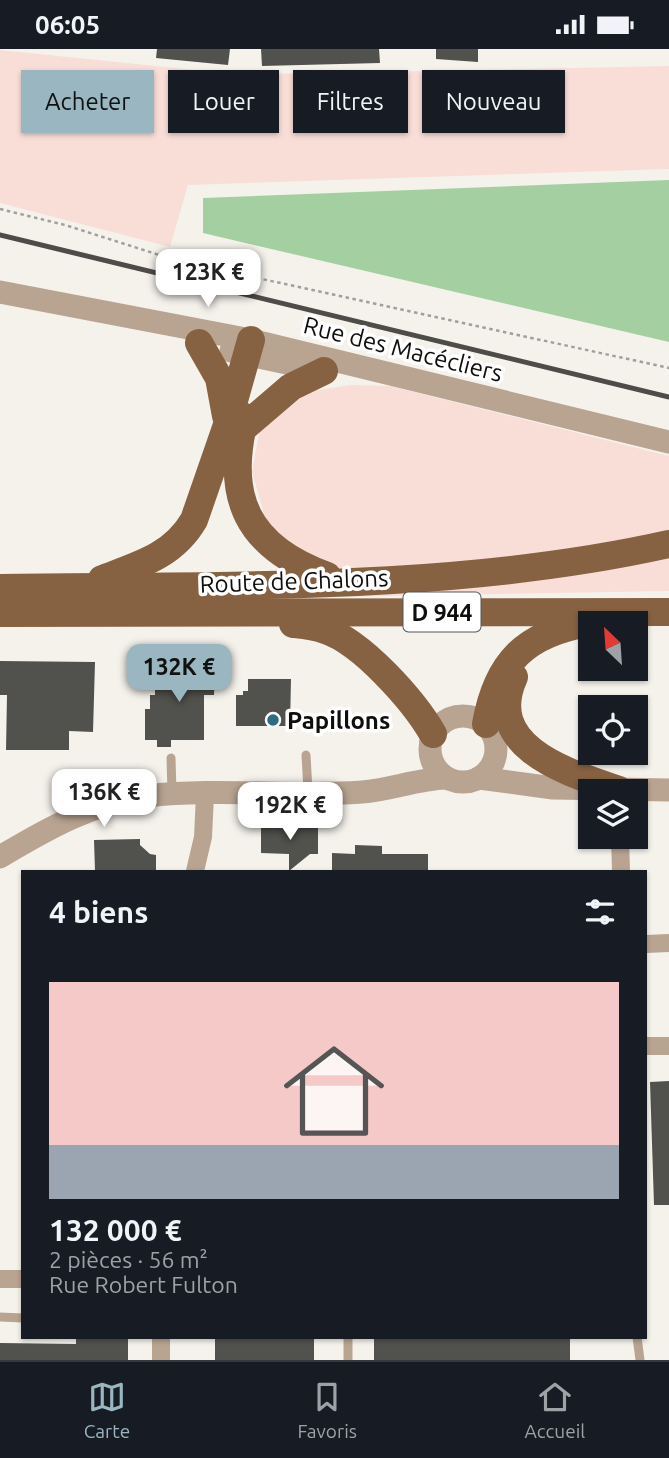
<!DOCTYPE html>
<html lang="fr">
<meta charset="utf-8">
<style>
:root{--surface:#171b24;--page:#20242c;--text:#f1f3f6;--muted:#9ea1a6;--line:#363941;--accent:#99b6c1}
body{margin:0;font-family:Ubuntu,sans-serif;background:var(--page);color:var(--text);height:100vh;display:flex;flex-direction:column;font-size:26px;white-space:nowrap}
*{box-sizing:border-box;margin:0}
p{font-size:23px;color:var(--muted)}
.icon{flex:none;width:38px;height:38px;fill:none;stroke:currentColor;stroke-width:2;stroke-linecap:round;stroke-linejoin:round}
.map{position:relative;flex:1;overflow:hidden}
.sheet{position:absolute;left:21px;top:821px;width:626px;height:469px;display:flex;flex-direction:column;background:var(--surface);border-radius:0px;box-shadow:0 2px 5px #0004}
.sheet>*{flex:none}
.guide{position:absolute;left:21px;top:21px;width:628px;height:63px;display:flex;gap:14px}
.needle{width:46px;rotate:335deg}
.fabs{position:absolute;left:578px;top:562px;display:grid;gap:14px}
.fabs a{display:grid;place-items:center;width:70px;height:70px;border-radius:0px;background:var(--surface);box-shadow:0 2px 5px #0004;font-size:35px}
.price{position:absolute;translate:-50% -60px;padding:0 16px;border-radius:14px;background:#fff;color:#222;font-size:23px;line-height:46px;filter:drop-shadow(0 2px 4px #0008)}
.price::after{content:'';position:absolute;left:50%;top:42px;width:21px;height:16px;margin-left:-10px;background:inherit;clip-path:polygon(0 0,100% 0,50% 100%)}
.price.selected{background:var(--accent);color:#111}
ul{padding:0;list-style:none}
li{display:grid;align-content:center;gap:14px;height:371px;padding:0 28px}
li span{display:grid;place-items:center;height:217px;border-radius:0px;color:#555}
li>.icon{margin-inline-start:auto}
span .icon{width:126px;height:126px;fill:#fffc;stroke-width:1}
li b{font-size:30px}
h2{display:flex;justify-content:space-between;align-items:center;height:84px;padding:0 28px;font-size:30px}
.pill{padding:0 24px;border-radius:0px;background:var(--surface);box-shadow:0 2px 5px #0004;font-size:24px;line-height:63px}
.pill.selected{background:var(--accent);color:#111}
.status{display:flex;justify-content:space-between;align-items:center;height:49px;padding:0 35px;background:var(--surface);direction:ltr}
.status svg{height:19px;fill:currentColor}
.tabs{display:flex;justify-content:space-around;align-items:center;height:98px;border-top:2px solid var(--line);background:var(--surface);font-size:19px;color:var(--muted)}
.tabs a{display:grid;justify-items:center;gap:4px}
.tabs .selected{color:var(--accent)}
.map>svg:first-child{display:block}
.green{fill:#f9ded8}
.water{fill:#a4cfa0}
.building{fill:#51524d}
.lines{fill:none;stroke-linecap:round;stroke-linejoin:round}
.path{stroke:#a19f9b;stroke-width:2.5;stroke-dasharray:3.5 3.5;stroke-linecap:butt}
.service{stroke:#b9a492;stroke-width:9}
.minor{stroke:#b9a492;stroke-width:18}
.tertiary{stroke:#b9a492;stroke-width:23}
.primary{stroke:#876242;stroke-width:28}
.rail{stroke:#4d4c49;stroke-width:5}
.poi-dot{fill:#2d6c81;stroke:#fff;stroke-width:2.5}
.labels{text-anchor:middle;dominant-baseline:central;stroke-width:7;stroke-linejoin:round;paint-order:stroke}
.shield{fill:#fff;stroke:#565655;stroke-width:2}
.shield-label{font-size:23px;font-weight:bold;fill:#0e0e0c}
.street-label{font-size:24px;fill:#0e0e0c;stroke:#fff}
.poi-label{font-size:24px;font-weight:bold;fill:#0e0e0c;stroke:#fff;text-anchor:start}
</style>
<div class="status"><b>06:05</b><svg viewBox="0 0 49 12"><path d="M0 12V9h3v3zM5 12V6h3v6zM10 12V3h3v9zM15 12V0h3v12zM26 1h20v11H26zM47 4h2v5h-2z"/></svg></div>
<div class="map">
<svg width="669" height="1311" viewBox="0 0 669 1311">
<rect width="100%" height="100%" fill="#f5f2ec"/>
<g class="green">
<path d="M0 1 205 22 203 42H261L262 25 669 17V120L188 136 170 198 0 154Z"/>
<path d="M352 336 390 337 669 407V542L331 548 266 472 252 423 260 379 310 342Z"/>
</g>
<path class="water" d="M669 131V293L203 184V149Z"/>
<g class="building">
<path d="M157 0H230L228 16 156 9Z"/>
<path d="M261 0H379L380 14 262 17Z"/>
<path d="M436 0H478V13L436 10Z"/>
<path d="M0 612 95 613 93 683 69 682V701H6L7 646H0Z"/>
<path d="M155 617H215L214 646H204V691H171V698H157V691H145V660H150V646H155Z"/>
<path d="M248 630H291L290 677H236V646H243V642H248Z"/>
<path d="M261 776 318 777V805H310L289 822V805L261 804Z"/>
<path d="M140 790V796L150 805 156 806V822H95L94 791Z"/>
<path d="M355 796 382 797V805H428V822H332V804L355 805Z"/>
<path d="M669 1032V1156H654L650 1033Z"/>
<path d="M128 1288V1311H0V1294L76 1295V1289Z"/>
<rect x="215" y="1288" width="99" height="23"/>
<rect x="374" y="1288" width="196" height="23"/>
</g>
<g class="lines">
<path class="path" d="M0 160 65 176 175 211 669 319"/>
<g class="service">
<path d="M306 706 308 742"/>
<path d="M171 709 172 743"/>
<path d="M0 1268 23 1269"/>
<path d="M348 1288V1311"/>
<path d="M637 1288 640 1311"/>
</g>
<g class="minor">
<path d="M620 788 621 822"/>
<path d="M195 822 203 788 205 746"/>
<path d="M646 895 669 894"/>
<path d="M646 997H669"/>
<path d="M0 1230H23"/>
<path d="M161 1288V1311"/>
</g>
<g class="tertiary">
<path d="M0 243 251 291 669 393"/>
<path d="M231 302 310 319"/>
<circle cx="463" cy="700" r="33"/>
<path d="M479 729 553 739 669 741"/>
<path d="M0 808C45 781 94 753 147 747 218 739 291 748 362 743 390 741 417 730 446 729"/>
</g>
<g class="primary">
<path d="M199 294 219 329 226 367"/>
<path d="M245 368C224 448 247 498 327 527"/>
<path d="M242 380 291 338 324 322"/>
<path d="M102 530C139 516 173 507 194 471L228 373 251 291"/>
<path d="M0 539C219 536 455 543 669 495"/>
<path d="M0 564 669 563"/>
<path d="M293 575C303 576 315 577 325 581 362 593 414 652 433 685"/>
<path d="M514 628C482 699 570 724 619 741"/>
<path d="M486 675C497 613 525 585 588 574"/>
</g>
<path class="rail" d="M0 186 669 348"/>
</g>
<circle class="poi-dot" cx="273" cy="671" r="7"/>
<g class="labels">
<rect class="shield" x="403.5" y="543.5" width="77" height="39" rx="5"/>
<g class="shield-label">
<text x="442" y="563">D 944</text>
</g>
<g class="street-label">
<text transform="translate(403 300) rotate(14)">Rue des Macécliers</text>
<text transform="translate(294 532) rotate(-2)">Route de Chalons</text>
</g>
<g class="poi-label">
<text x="287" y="671">Papillons</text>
</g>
</g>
</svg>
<div class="fabs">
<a><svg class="needle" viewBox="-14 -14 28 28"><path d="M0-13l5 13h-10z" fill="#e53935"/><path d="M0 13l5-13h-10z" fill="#9ea1a6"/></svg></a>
<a><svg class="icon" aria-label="locate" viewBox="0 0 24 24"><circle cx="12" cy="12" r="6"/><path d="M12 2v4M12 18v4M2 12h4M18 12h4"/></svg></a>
<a><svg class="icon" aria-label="layers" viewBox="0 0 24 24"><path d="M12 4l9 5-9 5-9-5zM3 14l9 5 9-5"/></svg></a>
</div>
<b class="price" style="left:208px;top:260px">123K €</b>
<b class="price selected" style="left:179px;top:655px">132K €</b>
<b class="price" style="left:104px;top:780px">136K €</b>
<b class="price" style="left:290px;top:793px">192K €</b>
<div class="guide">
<a class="pill selected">Acheter</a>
<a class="pill">Louer</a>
<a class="pill">Filtres</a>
<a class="pill">Nouveau</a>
</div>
<section class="sheet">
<h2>4 biens<svg class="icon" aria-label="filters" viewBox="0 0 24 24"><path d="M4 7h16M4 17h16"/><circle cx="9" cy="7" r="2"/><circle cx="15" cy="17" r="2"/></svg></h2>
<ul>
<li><span style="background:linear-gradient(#f6c9c9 75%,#9aa5b1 0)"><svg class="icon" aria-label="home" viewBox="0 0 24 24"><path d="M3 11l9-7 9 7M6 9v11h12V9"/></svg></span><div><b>132 000 €</b><p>2 pièces · 56 m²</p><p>Rue Robert Fulton</p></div></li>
</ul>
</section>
</div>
<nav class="tabs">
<a class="selected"><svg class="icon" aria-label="map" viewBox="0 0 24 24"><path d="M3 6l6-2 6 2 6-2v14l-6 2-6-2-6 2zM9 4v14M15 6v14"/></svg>Carte</a>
<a><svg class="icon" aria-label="saved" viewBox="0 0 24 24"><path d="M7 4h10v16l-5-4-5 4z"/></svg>Favoris</a>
<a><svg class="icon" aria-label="home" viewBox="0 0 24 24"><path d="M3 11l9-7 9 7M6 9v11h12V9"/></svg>Accueil</a>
</nav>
